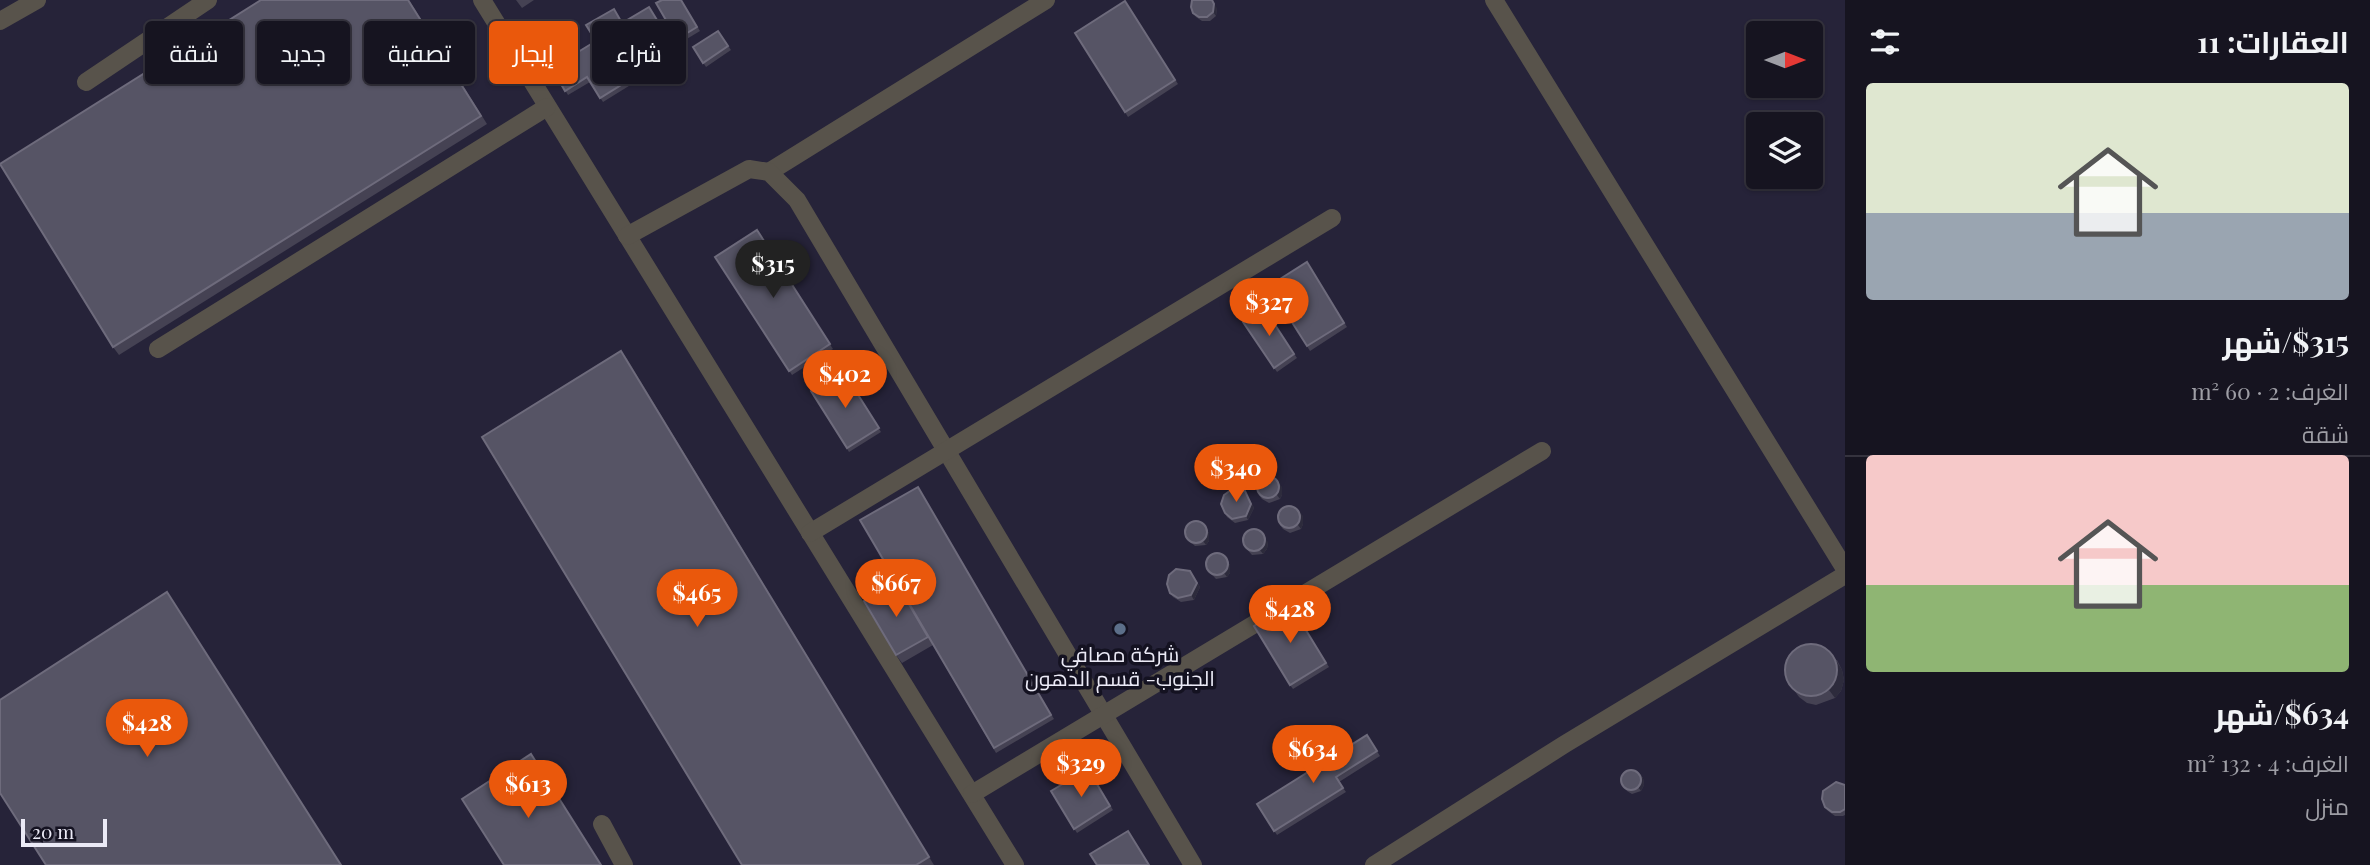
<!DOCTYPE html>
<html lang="ar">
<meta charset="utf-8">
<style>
:root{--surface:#161420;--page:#1f1d29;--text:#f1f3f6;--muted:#9e9ea5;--line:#35333e;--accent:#ea580c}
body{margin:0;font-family:"Playfair Display",Cairo,serif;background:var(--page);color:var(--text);direction:rtl;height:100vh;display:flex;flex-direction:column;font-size:26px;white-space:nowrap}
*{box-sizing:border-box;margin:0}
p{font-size:23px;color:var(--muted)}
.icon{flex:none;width:38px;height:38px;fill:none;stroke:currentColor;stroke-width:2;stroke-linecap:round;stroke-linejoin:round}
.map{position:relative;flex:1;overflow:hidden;direction:ltr}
.drawer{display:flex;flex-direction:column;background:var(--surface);width:525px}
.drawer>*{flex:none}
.banner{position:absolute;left:21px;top:21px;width:665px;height:63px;direction:rtl;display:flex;gap:14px}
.needle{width:46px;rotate:90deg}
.controls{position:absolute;left:1746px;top:21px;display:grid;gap:14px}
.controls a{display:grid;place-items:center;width:77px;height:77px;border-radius:7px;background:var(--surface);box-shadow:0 2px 5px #0004,0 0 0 2px var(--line);font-size:35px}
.scale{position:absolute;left:21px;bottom:18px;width:86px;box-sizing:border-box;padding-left:7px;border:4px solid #ebeaf6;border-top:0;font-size:19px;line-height:24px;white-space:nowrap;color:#ebeaf6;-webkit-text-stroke:5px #141221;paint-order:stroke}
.price{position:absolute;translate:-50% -60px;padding:0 16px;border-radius:24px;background:var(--accent);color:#fff;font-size:23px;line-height:46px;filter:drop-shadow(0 2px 4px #0008)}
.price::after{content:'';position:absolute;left:50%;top:42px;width:21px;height:16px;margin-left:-10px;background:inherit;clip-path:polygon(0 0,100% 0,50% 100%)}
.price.active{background:#222;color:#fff}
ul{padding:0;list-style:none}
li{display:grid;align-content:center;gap:14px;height:371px;padding:0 21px}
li+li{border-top:2px solid var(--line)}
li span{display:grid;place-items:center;height:217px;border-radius:7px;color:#555}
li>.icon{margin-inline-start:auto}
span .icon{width:126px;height:126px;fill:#fffc;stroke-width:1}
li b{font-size:30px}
h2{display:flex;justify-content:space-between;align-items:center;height:84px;padding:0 21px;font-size:30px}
.pill{padding:0 24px;border-radius:7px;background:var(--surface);box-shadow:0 2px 5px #0004,0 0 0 2px var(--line);font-size:24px;line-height:63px}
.pill.active{background:var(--accent);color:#fff}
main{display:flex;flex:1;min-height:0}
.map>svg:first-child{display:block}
.built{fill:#262339;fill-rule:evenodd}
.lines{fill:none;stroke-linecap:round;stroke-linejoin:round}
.lane{stroke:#58534b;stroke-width:18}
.wall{fill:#454253}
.shaded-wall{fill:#2d2b3c}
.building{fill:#565465;stroke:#6e6b7c;stroke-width:2}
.service-dot{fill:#5c6f8a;stroke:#141221;stroke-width:2.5}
.labels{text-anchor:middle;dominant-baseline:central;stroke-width:7;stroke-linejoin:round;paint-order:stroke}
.poi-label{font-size:21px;fill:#ebeaf6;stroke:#141221}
</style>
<main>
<section class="drawer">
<h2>العقارات: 11<svg class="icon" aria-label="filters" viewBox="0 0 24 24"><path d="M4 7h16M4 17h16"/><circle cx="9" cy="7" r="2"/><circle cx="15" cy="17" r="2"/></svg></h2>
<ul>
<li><span style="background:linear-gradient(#dfe7d0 60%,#9aa5b1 0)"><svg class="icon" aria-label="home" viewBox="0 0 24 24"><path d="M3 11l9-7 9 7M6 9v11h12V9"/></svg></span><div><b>$315/شهر</b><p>الغرف: 2 · 60 m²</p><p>شقة</p></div></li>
<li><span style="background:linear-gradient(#f6c9c9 60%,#8fb573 0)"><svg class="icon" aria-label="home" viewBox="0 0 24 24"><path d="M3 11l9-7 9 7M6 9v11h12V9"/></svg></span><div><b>$634/شهر</b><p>الغرف: 4 · 132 m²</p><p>منزل</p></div></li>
</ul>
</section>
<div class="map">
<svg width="1845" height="865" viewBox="0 0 1845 865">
<rect width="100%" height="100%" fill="#1d1b2b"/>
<path class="built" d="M0 0H1845V865H0ZM1759 33H1811V86H1759ZM1759 124H1811V177H1759Z"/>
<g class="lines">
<g class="lane">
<path d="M482 0 1015 865"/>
<path d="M1494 0 1845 569"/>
<path d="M0 21 37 0"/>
<path d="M86 82 208 0"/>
<path d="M769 172 1046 0"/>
<path d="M627 236 749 169 769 172 797 200 1193 865"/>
<path d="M158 349 547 107"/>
<path d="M810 533 1332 218"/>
<path d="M972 794 1542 451"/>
<path d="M602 824 624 865"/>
<path d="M1374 865 1565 744 1845 575"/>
</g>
</g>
<g class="wall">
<path d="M409 0 487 124 119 355 113 347Z"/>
<path d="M516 0H534L522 8Z"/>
<path d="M681 0 700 31 680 43 677 39Z"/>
<path d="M1125 1 1178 84 1128 117 1075 33Z"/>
<path d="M649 7 679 55 603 102 590 82 568 95 552 68Z"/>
<path d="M1217 8 1216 16 1210 21H1202L1196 17 1193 13Z"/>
<path d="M718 31 731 50 706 67 693 47Z"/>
<path d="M757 230 833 349 792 375 715 257Z"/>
<path d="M1307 262 1347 327 1310 351 1269 286Z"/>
<path d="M1264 308 1297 358 1277 372 1243 322Z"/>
<path d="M621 351 627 359 934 865H742Z"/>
<path d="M843 371 881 432 849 452 811 391Z"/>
<path d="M918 487 1054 719 996 753 933 645 902 663 896 655V582Z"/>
<path d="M1282 487V495L1280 499 1269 503 1262 499 1259 495Z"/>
<path d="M1245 491 1254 508 1248 520 1235 523 1227 517 1225 513Z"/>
<path d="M1303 516V524L1301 529 1290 533 1283 529 1280 525Z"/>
<path d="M1202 523 1209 533V541L1206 545 1195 546 1186 538Z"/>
<path d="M1268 542 1267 549 1263 554 1252 555 1244 546Z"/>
<path d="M1223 555 1230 565V573L1227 577 1216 579 1207 569Z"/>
<path d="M1193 575 1200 587 1194 600 1181 602 1173 597 1170 593Z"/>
<path d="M1290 604 1329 667 1293 689 1290 685Z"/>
<path d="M1837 660 1842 670 1844 680 1841 691 1835 698 1816 705 1807 703 1799 697 1787 680Z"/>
<path d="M1367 735 1380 756 1339 782 1346 792 1277 835 1257 804Z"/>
<path d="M1088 769 1113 810 1077 833 1051 791Z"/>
<path d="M1640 774 1643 778 1644 785 1641 791 1632 794 1627 791 1625 787Z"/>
<path d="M1845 785V815L1843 816H1835L1828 811 1825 807Z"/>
</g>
<g class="shaded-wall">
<path d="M1212 0 1217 8 1216 16 1213 12Z"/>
<path d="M621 351 627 359 934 865 929 857Z"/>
<path d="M1279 483 1282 487V495L1280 499 1277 495Z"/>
<path d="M1245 491 1254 508 1248 520 1246 516Z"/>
<path d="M1300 512 1303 516V524L1301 529 1298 525Z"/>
<path d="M1206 529 1209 533V541L1206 545 1203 541Z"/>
<path d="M1265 538 1268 542 1267 549 1263 554 1260 550Z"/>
<path d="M1227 561 1230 565V573L1227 577 1224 573Z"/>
<path d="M1190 571 1200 587 1194 600 1191 595Z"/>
<path d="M1831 652 1842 670 1844 680 1841 691 1835 698 1829 690Z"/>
<path d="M1640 774 1643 778 1644 785 1641 791 1638 787Z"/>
</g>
<g class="building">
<path d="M261 0H408L481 116 113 347 0 164Z"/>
<path d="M662 0H681L697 27 677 39 656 3Z"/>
<path d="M1192 0H1212L1214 4 1213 12 1207 17H1199L1193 13 1191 7Z"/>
<path d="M1125 1 1175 80 1125 112 1075 33Z"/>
<path d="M649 7 676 51 600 98 587 77 565 91 552 68 596 41 586 25 614 9 622 23Z"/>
<path d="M718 31 728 46 703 63 693 47Z"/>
<path d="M757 230 830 344 789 371 715 257Z"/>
<path d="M1307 262 1344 323 1307 346 1269 286Z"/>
<path d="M1264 308 1294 354 1274 368 1243 322Z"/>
<path d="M621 351 929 857 916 865H742L482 437Z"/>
<path d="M843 371 879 428 847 448 811 391Z"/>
<circle cx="1268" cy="487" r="11"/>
<path d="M918 487 1051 715 994 748 860 520Z"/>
<path d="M1231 490 1245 491 1251 504 1246 516 1232 519 1225 513 1221 504 1224 495Z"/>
<circle cx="1289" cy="517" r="11"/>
<circle cx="1196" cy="532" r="11"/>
<circle cx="1254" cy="540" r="11"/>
<circle cx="1217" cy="564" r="11"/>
<path d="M1176 569 1190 571 1197 583 1191 595 1178 598 1170 593 1167 584 1169 575Z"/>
<path d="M896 582 928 637 896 655 864 601Z"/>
<path d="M167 592 341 865H46L0 793V700Z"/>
<path d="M1290 604 1326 663 1290 685 1254 626Z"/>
<circle cx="1811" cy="670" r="26"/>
<path d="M1367 735 1377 751 1336 777 1343 788 1274 831 1257 804Z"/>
<path d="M531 754 601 865H504L462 799Z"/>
<path d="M1088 769 1110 806 1074 829 1051 791Z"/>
<circle cx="1631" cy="780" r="10"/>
<path d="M1836 782 1845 785V809L1840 812H1832L1825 807 1822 799 1823 791Z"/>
<path d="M1128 831 1149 865H1097L1090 854Z"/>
</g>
<circle class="service-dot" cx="1120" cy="629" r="7"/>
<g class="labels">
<g class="poi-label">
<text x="1120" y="653">شركة مصافي<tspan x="1120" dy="24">الجنوب- قسم الدهون</tspan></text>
</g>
</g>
</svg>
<div class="controls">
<a><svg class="needle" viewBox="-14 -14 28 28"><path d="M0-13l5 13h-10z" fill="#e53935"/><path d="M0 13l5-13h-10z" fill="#9e9ea5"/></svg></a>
<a><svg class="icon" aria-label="layers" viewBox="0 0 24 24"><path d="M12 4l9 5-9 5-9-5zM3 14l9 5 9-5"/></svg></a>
</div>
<div class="scale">20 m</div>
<b class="price active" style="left:773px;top:300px">$315</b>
<b class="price" style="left:1269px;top:338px">$327</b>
<b class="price" style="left:845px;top:410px">$402</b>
<b class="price" style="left:1236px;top:504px">$340</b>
<b class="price" style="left:896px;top:619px">$667</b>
<b class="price" style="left:697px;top:629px">$465</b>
<b class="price" style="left:1290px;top:645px">$428</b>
<b class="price" style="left:147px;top:759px">$428</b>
<b class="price" style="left:1313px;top:785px">$634</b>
<b class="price" style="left:1081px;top:799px">$329</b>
<b class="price" style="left:528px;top:820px">$613</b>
<div class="banner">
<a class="pill">شراء</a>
<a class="pill active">إيجار</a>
<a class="pill">تصفية</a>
<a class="pill">جديد</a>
<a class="pill">شقة</a>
</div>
</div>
</main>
